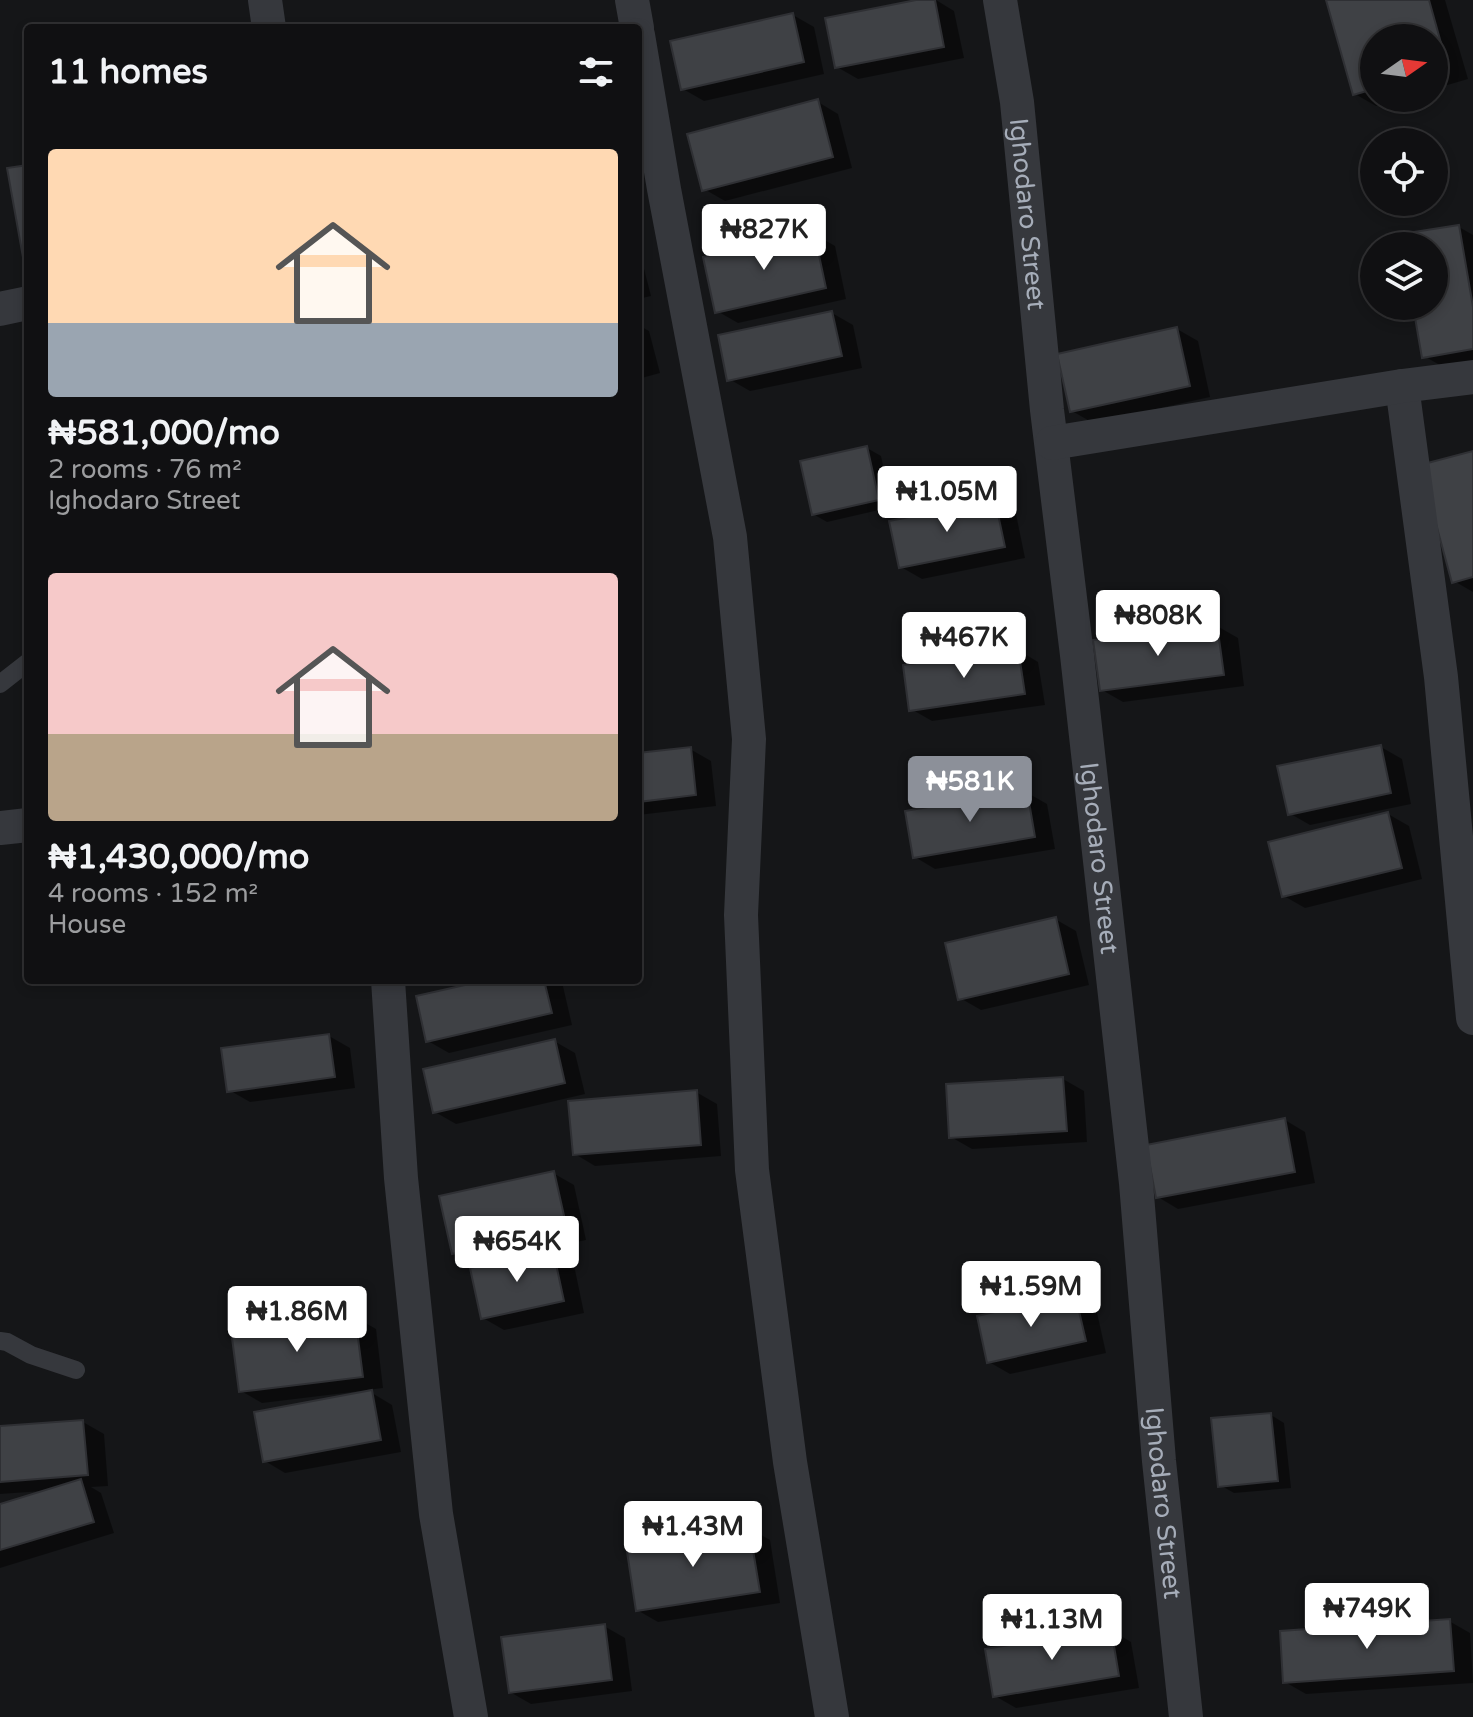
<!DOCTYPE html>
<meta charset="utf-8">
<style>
:root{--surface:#101012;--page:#19191b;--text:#f1f3f6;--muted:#9c9d9f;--line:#303032;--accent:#8c9099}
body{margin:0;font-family:"Varela Round",sans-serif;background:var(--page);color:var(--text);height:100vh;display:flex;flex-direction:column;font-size:30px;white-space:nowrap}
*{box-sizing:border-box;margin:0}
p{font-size:26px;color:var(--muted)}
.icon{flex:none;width:44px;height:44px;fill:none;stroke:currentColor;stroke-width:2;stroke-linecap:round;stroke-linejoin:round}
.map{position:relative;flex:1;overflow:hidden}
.drawer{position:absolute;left:24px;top:24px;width:618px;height:960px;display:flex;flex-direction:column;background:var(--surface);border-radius:8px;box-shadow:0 4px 12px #0003,0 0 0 2px var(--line)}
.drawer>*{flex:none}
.needle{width:52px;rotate:76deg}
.fabs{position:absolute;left:1360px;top:24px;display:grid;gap:16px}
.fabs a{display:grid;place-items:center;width:88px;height:88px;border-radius:50%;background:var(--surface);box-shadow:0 4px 12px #0003,0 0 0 2px var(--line);font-size:40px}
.price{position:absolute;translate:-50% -68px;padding:0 18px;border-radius:8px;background:#fff;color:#222;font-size:26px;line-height:52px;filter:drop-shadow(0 2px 4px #0008)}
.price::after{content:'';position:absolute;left:50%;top:48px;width:24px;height:18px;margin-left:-12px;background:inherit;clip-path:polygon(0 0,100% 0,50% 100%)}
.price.active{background:var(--accent);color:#fff}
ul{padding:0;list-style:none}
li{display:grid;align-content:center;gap:16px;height:424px;padding:0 24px}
li span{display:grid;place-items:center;height:248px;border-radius:8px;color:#555}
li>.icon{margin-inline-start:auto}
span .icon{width:144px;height:144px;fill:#fffc;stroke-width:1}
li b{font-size:34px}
h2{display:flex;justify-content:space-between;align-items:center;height:96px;padding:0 24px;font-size:34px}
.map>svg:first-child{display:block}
.shadow{fill:#0007}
.building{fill:#3f4145;stroke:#2f3034;stroke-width:2}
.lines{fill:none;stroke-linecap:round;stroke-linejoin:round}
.lane{stroke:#36383d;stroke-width:18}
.street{stroke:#36383d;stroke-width:34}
.labels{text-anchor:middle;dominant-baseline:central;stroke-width:8;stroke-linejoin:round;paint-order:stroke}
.street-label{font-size:26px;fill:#a6adb9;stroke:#101113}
</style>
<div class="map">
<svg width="1473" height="1717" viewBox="0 0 1473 1717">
<rect width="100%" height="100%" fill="#151618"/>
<g class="shadow">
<path d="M926 0H936L954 11 964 58 858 79 837 67Z"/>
<path d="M1328 0H1445L1468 79 1434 89V38H1374V98H1402L1376 106 1355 94Z"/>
<path d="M793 15 814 27 824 74 704 101 683 89Z"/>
<path d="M818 102 838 114 852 168 725 201 704 189Z"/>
<path d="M1459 227 1473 235V364L1445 368 1424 356 1415 306H1434V246H1405Z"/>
<path d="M814 234 835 246 846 299 738 323 717 311Z"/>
<path d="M638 252 640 253 651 296 638 299Z"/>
<path d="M832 313 853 325 862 368 750 391 729 379Z"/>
<path d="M638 325 649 331 660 373 638 379Z"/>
<path d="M1177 329 1198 341 1210 397 1093 423 1072 411Z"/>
<path d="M867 448 881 456 892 507 827 522 813 514Z"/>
<path d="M1473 453V592L1454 581Z"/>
<path d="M995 502 1016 514 1025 558 922 579 901 567Z"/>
<path d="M1217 626 1238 638 1244 686 1123 702 1102 690Z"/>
<path d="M1018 650 1038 662 1045 705 932 721 911 709Z"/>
<path d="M1381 747 1402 759 1411 804 1310 825 1289 813Z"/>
<path d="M690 749 711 761 716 806 638 815V755Z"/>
<path d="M1026 792 1047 804 1055 849 935 869 915 857Z"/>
<path d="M1388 814 1409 826 1422 879 1305 908 1284 896Z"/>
<path d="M1055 919 1076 931 1089 985 981 1010 960 998Z"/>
<path d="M233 980H308L244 986Z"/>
<path d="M496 980H559L562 982 572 1025 449 1053 428 1041Z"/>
<path d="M329 1036 350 1048 355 1088 250 1102 229 1090Z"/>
<path d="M554 1041 575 1053 585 1094 456 1124 435 1112Z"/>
<path d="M1063 1079 1084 1091 1087 1142 972 1149 951 1137Z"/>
<path d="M696 1092 717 1104 721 1156 595 1166 575 1154Z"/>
<path d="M1285 1120 1305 1132 1315 1183 1178 1209 1158 1197Z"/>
<path d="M553 1173 574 1185 586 1240 475 1264 454 1252Z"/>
<path d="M553 1252 574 1265 584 1313 504 1330 483 1318Z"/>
<path d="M1075 1296 1096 1308 1106 1353 1010 1374 989 1362Z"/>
<path d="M355 1317 376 1329 383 1388 367 1390 392 1405 401 1452 285 1473 265 1461 361 1394V1391L262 1403 241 1391Z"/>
<path d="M1271 1415 1284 1423 1291 1488 1234 1493 1220 1485Z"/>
<path d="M83 1422 104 1434 108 1486 91 1487 101 1493 114 1533 0 1568V1506L43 1491 0 1494V1428Z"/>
<path d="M749 1528 770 1540 780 1603 658 1622 637 1610Z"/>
<path d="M1449 1621 1470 1633 1473 1683 1306 1694 1285 1682Z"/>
<path d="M604 1626 625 1638 632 1691 531 1704 510 1692Z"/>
<path d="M1111 1630 1131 1642 1139 1688 1016 1708 995 1696Z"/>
</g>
<g class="building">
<path d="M916 0H935L944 47 835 68 825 18Z"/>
<path d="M1326 0H1429L1448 68 1434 72V38H1374V89L1353 95Z"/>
<path d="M793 13 804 62 681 90 670 41Z"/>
<path d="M818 99 833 157 702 191 687 134Z"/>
<path d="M28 165V274H26L7 168Z"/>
<path d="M1459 225 1473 307V349L1422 358 1413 306H1434V246H1403L1401 234Z"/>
<path d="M814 232 826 288 715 313 703 257Z"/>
<path d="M832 311 842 356 727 381 718 335Z"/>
<path d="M1177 327 1190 386 1070 412 1057 354Z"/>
<path d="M867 446 879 500 812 515 800 461Z"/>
<path d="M1473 451V577L1452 583 1420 465Z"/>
<path d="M995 500 1005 547 899 568 889 521Z"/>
<path d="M1217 624 1224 675 1100 691 1093 640Z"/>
<path d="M1018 648 1025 694 909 711 903 665Z"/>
<path d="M1381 745 1391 793 1288 815 1277 766Z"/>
<path d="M691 747 696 795 638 802V753Z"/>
<path d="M1027 790 1035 837 913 858 905 811Z"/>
<path d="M1388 812 1402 868 1282 897 1268 842Z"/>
<path d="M1056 917 1069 974 958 1000 945 943Z"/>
<path d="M487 980H544L552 1013 426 1042 416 996Z"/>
<path d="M329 1034 335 1077 227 1092 221 1048Z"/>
<path d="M555 1039 565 1083 433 1113 423 1069Z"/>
<path d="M1063 1077 1067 1131 949 1138 946 1084Z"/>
<path d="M697 1090 701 1145 573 1155 568 1101Z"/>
<path d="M1285 1118 1295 1172 1156 1198 1146 1145Z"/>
<path d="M554 1171 567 1229 452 1254 439 1196Z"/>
<path d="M553 1250 564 1301 481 1319 470 1268Z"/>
<path d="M1075 1294 1086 1341 987 1363 977 1316Z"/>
<path d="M355 1315 363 1377 239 1392 231 1330Z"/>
<path d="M372 1390 381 1440 263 1462 254 1412Z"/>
<path d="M1271 1413 1278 1481 1218 1487 1211 1418Z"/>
<path d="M83 1420 88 1475 0 1482V1426Z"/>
<path d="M81 1479 94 1522 0 1550V1504Z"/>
<path d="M749 1526 760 1592 636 1611 626 1545Z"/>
<path d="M1450 1619 1454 1671 1283 1683 1280 1631Z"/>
<path d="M605 1624 612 1680 509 1693 501 1637Z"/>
<path d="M1111 1628 1119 1676 993 1697 985 1649Z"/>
</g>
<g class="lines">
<g class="lane">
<path d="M0 684 28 662"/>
<path d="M0 1341 7 1342 31 1355 76 1370"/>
</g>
<g class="street">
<path d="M265 0 269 28"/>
<path d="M632 0 637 28"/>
<path id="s1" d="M1000 0 1017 102 1047 410 1077 655 1136 1183 1159 1461 1186 1717"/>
<path d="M638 35 664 189 730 537 749 739 741 915 752 1170 790 1462 832 1717"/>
<path d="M0 309 28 303"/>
<path d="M1402 386 1441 677 1473 1018"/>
<path d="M1052 443 1402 386 1473 377"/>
<path d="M0 828 28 825"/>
<path d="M388 980 401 1178 436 1514 471 1717"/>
</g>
</g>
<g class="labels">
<g class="street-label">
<text stroke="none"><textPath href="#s1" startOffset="216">Ighodaro Street</textPath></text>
<text stroke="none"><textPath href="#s1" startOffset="864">Ighodaro Street</textPath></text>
<text stroke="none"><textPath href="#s1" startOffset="1512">Ighodaro Street</textPath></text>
</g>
</g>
</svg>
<div class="fabs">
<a><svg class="needle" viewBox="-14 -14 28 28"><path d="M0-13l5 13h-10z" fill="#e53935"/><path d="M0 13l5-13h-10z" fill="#9c9d9f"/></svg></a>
<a><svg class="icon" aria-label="locate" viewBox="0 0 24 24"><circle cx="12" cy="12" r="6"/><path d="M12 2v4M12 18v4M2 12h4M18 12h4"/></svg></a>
<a><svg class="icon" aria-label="layers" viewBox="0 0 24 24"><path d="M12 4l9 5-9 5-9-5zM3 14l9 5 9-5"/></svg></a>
</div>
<b class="price" style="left:764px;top:272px">₦827K</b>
<b class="price" style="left:947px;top:534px">₦1.05M</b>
<b class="price" style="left:1158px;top:658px">₦808K</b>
<b class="price" style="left:964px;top:680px">₦467K</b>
<b class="price active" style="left:970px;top:824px">₦581K</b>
<b class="price" style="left:517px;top:1284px">₦654K</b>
<b class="price" style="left:1031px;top:1329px">₦1.59M</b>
<b class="price" style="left:297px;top:1354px">₦1.86M</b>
<b class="price" style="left:693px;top:1569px">₦1.43M</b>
<b class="price" style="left:1367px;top:1651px">₦749K</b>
<b class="price" style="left:1052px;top:1662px">₦1.13M</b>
<section class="drawer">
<h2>11 homes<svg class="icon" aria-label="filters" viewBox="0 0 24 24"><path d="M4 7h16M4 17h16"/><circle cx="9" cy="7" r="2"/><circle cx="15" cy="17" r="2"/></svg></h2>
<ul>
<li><span style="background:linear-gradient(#ffd9b3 70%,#9aa5b1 0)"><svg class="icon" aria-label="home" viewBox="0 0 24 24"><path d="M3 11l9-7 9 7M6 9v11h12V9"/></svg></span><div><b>₦581,000/mo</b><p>2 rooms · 76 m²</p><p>Ighodaro Street</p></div></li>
<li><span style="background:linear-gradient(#f6c9c9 65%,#b9a48a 0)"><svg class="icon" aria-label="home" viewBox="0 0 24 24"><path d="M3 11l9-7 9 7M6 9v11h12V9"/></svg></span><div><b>₦1,430,000/mo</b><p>4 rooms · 152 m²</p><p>House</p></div></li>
</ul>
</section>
</div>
